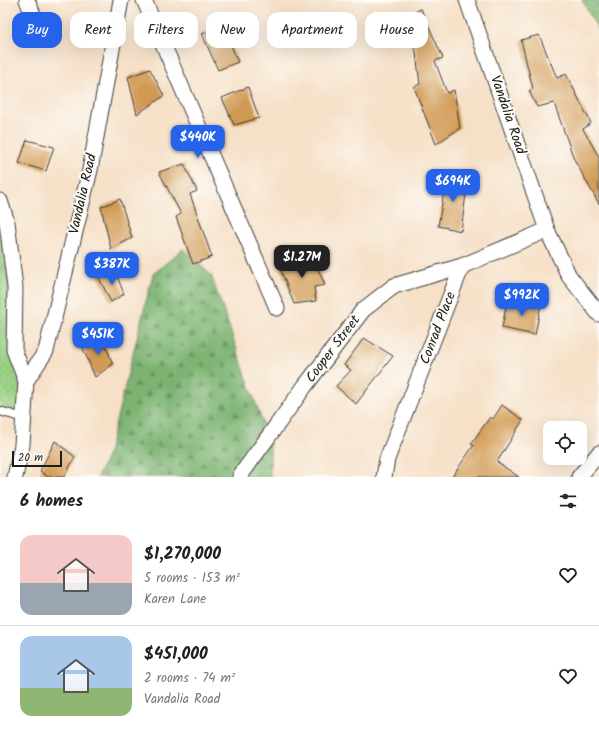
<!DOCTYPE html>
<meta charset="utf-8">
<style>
:root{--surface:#fff;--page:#f6f6f6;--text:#222;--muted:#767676;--line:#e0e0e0;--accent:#2563eb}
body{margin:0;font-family:Kalam,sans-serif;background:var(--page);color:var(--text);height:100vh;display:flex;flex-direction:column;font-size:15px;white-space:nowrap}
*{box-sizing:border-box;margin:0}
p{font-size:13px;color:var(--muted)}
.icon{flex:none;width:22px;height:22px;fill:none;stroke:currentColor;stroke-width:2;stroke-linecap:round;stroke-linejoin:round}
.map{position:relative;height:477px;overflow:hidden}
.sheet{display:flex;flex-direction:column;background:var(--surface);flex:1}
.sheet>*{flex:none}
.guide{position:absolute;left:12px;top:12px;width:575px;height:36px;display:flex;gap:8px}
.tools{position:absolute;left:543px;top:421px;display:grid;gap:8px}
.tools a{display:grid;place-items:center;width:44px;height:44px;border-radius:8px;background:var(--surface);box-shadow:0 4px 16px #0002;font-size:20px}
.scale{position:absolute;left:12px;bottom:10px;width:50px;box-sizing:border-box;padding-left:4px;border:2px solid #1c1c1c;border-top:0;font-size:11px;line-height:14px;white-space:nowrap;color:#1c1c1c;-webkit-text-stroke:3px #fdfcf7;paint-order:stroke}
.price{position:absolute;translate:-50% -34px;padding:0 9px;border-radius:8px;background:var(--accent);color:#fff;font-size:13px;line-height:26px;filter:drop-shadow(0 1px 2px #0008)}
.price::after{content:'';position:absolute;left:50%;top:24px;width:12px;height:9px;margin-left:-6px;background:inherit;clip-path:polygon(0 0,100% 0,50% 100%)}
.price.selected{background:#222;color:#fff}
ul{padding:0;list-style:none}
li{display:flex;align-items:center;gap:12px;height:100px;padding:0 20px}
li+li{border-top:1px solid var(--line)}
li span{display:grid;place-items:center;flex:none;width:112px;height:80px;border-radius:12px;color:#555}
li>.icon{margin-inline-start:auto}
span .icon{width:48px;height:48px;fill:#fffc;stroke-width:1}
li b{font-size:17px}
h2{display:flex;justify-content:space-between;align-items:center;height:48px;padding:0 20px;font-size:17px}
.tag{padding:0 14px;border-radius:12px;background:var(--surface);box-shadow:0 4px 16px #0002;font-size:14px;line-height:36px}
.tag.selected{background:var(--accent);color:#fff}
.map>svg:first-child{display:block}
.grass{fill:url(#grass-dots);stroke:#5b7650}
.forest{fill:url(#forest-firs);stroke:#4c6846}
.building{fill:#d19a53}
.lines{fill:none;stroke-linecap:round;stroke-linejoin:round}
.service-casing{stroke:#3d3936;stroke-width:10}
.minor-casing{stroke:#3d3936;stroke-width:17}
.service{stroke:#fff;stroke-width:8}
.minor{stroke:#fff;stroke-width:15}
.labels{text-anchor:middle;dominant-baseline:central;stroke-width:4;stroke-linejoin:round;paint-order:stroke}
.street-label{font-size:14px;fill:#1c1c1c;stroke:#fdfcf7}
</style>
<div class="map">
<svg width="599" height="477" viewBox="0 0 599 477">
<defs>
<pattern id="grass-dots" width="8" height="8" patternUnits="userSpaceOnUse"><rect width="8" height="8" fill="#9ad183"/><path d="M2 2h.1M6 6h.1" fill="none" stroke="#84b371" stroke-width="1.8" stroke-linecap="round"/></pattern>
<pattern id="forest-firs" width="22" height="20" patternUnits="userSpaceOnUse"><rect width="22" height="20" fill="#7bb371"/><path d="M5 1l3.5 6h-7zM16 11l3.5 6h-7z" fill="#64915c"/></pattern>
</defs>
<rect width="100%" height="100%" fill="#fdfcf7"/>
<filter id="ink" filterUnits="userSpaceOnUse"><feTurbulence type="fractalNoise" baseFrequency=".025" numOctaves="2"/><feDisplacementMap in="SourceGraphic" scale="8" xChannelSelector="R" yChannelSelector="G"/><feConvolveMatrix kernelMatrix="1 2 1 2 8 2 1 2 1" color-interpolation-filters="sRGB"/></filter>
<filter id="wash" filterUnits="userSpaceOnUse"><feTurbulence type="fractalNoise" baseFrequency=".012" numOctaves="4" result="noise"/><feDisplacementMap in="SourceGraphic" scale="16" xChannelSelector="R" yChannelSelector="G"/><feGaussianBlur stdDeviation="0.9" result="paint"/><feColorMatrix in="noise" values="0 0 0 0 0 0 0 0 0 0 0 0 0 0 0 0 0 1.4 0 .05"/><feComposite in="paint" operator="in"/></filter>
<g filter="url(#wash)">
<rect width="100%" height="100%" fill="#f6e0c7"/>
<path class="grass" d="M0 201 14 350 26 380 21 418 0 411Z"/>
<g class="forest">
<path d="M582 0H599V31Z"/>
<path d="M183 249 211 275 270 444V477H97L107 457 153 274Z"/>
</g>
<g id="blocks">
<g class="building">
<path d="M421 9 443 58 435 61 447 93 454 90 460 128 436 144 414 87 420 84 415 45 410 46 399 19Z"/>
<path d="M223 26 238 62 218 70 202 34Z"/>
<path d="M539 35 557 78 566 74 591 123 583 129 599 157V204L574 159 554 103 537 107 529 91 533 89 521 40Z"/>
<path d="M150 69 164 96 137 114 128 77Z"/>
<path d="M248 87 259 118 234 125 222 98Z"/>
<path d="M27 140 54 147 46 171 19 163Z"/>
<path d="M184 164 197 191 190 194 212 257 193 264 176 217 181 214 159 172Z"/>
<path d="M447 175 468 179 461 231 438 226Z"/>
<path d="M120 199 132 238 111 249 101 207Z"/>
<path d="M311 253 325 285 314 287 316 301 294 304 280 268Z"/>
<path d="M97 274 117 276 124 294 111 302Z"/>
<path d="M519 300 541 304 535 335 502 328 507 301 519 303Z"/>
<path d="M102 337 113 364 95 377 82 346Z"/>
<path d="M364 338 393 356 356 404 336 386 351 370 344 365Z"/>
<path d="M502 405 523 420 497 462 519 477H452L474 445 471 444 490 417 493 419Z"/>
<path d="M55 441 75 457 64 477H48L40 471Z"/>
</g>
</g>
</g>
<g filter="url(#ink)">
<use href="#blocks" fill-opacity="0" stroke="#3d3936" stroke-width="1"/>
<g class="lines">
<defs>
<path id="service" d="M0 411 23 418"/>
<g id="minor">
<path d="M27 0 37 24"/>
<path d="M144 0 277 308"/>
<path d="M467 0 547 230 569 276 599 314"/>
<path d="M0 201 7 222 15 287 14 350 26 381 22 445 15 477"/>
<path d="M26 381 46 351 90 170 121 0"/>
<path d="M240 476 305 386 363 310 394 286 462 266"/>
<path d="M384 477 387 459 462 266 547 230"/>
<path d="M579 477 599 453"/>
</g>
</defs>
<use href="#service" class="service-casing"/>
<use href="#minor" class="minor-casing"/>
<use href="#service" class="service"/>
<use href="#minor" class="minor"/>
</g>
</g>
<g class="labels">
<g class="street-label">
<text transform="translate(508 115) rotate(71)">Vandalia Road</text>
<text transform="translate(83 194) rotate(-77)">Vandalia Road</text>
<text transform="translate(438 328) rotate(-69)">Conrad Place</text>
<text transform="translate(333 349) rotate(-53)">Cooper Street</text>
</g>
</g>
</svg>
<div class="tools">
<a><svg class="icon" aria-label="locate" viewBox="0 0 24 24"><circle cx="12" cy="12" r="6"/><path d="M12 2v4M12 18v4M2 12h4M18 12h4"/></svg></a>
</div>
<div class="scale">20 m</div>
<b class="price" style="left:198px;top:159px">$440K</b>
<b class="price" style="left:453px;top:203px">$694K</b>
<b class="price selected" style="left:302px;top:279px">$1.27M</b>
<b class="price" style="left:112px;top:286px">$387K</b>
<b class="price" style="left:522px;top:317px">$992K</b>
<b class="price" style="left:98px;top:356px">$451K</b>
<div class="guide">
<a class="tag selected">Buy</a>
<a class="tag">Rent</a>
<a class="tag">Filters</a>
<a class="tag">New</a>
<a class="tag">Apartment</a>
<a class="tag">House</a>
</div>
</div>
<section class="sheet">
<h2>6 homes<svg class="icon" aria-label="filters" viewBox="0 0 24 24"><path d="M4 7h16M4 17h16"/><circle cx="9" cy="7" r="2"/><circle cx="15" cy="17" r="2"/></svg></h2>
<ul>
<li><span style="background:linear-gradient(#f6c9c9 60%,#9aa5b1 0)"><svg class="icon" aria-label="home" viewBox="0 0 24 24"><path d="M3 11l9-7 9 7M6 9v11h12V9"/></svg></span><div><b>$1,270,000</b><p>5 rooms · 153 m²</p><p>Karen Lane</p></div><svg class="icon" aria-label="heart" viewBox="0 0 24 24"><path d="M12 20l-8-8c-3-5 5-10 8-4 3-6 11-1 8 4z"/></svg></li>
<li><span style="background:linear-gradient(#a9c7e8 65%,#8fb573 0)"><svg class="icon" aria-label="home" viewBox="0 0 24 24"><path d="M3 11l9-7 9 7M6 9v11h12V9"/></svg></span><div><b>$451,000</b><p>2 rooms · 74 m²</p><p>Vandalia Road</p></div><svg class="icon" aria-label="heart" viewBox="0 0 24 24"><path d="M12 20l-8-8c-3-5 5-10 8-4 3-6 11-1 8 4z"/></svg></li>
</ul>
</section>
